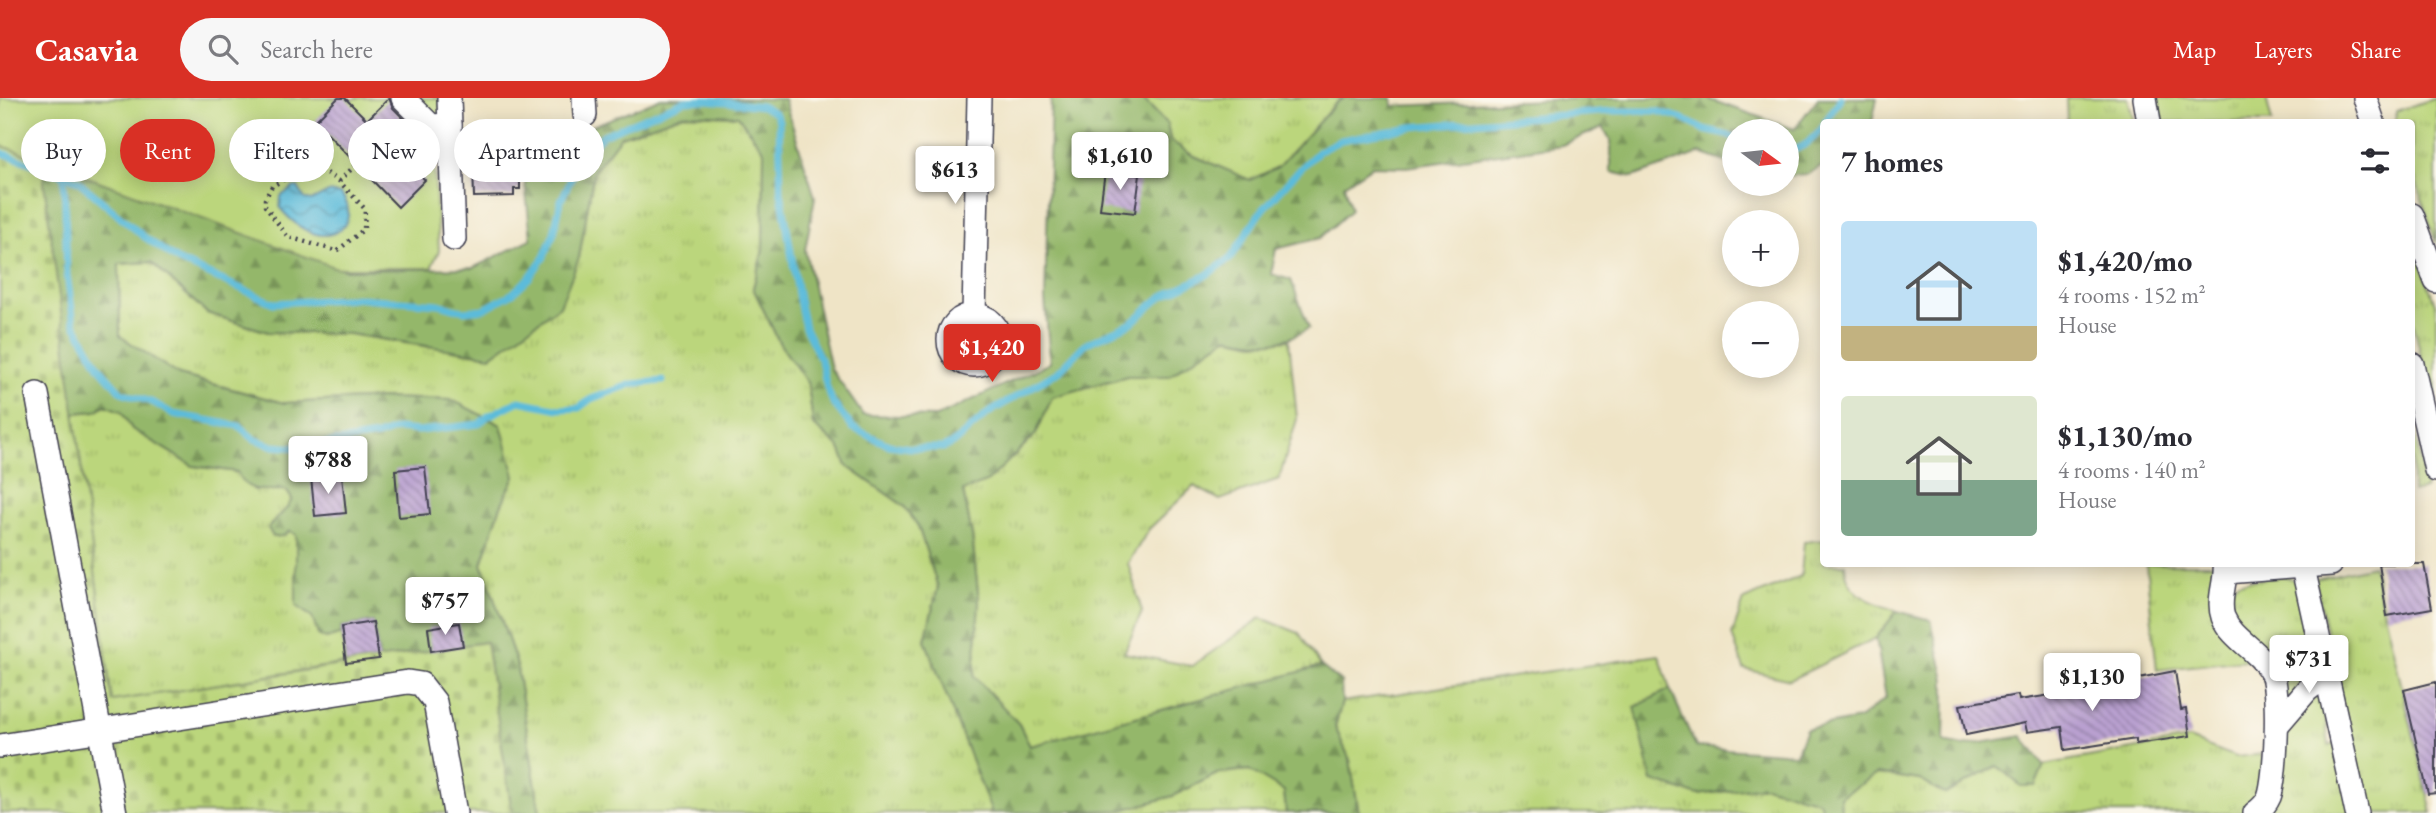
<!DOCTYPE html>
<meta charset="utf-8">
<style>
:root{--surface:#fff;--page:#f7f7f7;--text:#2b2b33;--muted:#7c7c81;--accent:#d93025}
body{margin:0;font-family:"EB Garamond",serif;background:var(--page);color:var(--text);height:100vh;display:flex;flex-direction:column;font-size:26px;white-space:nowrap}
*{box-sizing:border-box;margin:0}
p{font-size:23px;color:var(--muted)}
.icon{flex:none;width:38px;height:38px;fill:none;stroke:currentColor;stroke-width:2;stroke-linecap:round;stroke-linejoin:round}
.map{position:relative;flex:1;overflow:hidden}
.drawer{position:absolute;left:1820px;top:21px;width:595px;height:448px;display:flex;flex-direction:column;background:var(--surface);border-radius:7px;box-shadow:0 4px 18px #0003}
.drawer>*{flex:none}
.top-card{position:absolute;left:21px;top:21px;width:665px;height:63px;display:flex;gap:14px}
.needle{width:46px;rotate:105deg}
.fabs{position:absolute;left:1722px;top:21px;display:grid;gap:14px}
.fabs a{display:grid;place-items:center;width:77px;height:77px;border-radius:50%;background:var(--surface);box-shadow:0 4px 18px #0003;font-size:35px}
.price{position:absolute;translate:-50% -60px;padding:0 16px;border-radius:7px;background:#fff;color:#222;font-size:23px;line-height:46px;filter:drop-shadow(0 2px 4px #0008)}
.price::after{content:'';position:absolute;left:50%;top:42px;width:21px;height:16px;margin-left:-10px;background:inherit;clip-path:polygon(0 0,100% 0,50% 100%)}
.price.selected{background:var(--accent);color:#fff}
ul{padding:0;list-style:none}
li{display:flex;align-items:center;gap:21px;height:175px;padding:0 21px}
li span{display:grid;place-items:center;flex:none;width:196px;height:140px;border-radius:7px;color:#555}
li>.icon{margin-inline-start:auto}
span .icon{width:84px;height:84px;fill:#fffc;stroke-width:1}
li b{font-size:30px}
h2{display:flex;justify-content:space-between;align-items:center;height:84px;padding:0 21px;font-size:30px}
.pill{padding:0 24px;border-radius:32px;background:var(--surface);box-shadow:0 4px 18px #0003;font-size:24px;line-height:63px}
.pill.selected{background:var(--accent);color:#fff}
header{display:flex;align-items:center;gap:42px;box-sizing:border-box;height:98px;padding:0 35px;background:var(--accent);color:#fff}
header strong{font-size:33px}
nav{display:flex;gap:38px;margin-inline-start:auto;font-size:24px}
.search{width:490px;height:63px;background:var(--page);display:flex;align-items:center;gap:18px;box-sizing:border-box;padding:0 24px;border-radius:38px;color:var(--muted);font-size:26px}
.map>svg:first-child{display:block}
.grass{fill:url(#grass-tufts);stroke:#6e7c5b;stroke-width:2}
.forest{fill:url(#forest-firs);stroke:#5b6c53;stroke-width:2}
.cemetery{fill:url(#cemetery-stones);stroke:#6e7c5b;stroke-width:2}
.park{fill:#bbd67b;stroke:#6e7c5b;stroke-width:2}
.water{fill:url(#water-waves);stroke:#3f6e8a;stroke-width:2}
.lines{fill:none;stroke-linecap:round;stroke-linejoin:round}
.stream{stroke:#5cbbda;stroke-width:7}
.building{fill:url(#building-back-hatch)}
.minor-casing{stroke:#413f50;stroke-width:26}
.path{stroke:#413f50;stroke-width:4.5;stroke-dasharray:2 5;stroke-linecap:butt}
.minor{stroke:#fff;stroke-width:23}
</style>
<header>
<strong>Casavia</strong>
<div class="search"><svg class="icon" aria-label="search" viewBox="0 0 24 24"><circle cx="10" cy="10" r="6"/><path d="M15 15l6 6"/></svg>Search here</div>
<nav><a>Map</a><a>Layers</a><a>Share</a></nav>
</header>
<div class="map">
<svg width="2436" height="715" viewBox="0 0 2436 715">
<defs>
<pattern id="grass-tufts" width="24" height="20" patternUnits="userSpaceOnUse" patternTransform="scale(1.75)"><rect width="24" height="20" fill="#bbd67b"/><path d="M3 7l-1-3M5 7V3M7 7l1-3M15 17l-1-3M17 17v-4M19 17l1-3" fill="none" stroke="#a0b76b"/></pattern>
<pattern id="forest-firs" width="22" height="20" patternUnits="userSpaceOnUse" patternTransform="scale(1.75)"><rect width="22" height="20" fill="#94b76b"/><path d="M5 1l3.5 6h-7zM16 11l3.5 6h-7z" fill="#789459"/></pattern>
<pattern id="cemetery-stones" width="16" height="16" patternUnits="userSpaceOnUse" patternTransform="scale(1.75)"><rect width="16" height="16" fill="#bbd67b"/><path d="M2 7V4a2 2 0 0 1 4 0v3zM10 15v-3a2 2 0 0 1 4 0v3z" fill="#a0b76b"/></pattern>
<pattern id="water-waves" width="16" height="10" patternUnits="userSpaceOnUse" patternTransform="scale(1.75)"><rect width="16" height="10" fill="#5cbbda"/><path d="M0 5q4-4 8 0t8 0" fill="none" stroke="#4c98b2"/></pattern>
<pattern id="building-back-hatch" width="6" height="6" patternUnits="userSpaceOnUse" patternTransform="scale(1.75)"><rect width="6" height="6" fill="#b9a0d0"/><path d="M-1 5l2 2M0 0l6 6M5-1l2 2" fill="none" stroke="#9682aa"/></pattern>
</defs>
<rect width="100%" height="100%" fill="#fbf7ec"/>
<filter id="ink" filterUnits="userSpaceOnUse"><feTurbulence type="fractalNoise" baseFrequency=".0143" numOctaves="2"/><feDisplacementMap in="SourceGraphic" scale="14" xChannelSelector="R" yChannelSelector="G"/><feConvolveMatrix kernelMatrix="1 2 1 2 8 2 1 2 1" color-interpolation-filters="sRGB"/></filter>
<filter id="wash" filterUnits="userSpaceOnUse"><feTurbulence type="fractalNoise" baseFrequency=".00686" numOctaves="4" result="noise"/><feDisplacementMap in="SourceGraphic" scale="28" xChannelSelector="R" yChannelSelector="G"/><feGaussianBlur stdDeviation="1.57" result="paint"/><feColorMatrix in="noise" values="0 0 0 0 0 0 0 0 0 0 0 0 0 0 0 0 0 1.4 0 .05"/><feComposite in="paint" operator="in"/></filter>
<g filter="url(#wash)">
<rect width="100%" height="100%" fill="#efe4c6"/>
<g class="grass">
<path d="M1142 0H1345L1337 4 1278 69 1250 83 1192 57 1170 42 1167 26Z"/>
<path d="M2066 0H2128L2134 24H2067Z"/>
<path d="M2158 0H2266L2272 24H2162Z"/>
<path d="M2436 0V145L2412 70V24H2396V13Z"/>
<path d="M684 16 738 18 764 53 763 152 753 190 780 246 808 286 813 326 840 350 847 368 904 408 918 428 938 489 925 542 992 715H540L516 564 482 466 500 410 515 378 452 302 384 300 284 305 179 277 120 238 119 166 151 164 207 215 268 234 349 236 429 249 579 160 594 73 621 38Z"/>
<path d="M2412 139 2436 209V322L2412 219Z"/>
<path d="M1227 239 1254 245 1289 242 1297 321 1279 381 1220 402 1194 388 1149 431 1128 465 1142 514 1124 555 1192 568 1261 520 1299 535 1321 568 1030 649 1019 626 974 579 979 504 972 437 963 393 988 383 1036 336 1052 299 1127 278H1169Z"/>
<path d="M105 307 121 313 132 331 193 368 237 374 254 392H286L292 401 287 413 276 420 296 437V508L312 519 326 541 342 536 346 565 112 604 74 315 96 313Z"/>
<path d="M2412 319 2426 391 2412 394Z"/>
<path d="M1823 442 1824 466H1845C1846 497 1871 504 1897 513L1876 540 1790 582 1744 571 1732 537 1744 502 1801 478 1804 444Z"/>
<path d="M2146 466H2216L2215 504 2254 561 2157 572Z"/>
<path d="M2373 468 2432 715H2265L2280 635 2314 595 2322 596 2329 648 2349 640 2315 481Z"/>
<path d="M2284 478 2294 482 2301 491 2319 578 2283 610 2231 517 2232 490 2239 484Z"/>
<path d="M1659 557 1670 591 1635 609 1698 697 1765 688 1820 703 1823 715H1359L1350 662 1335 629 1342 604Z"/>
<path d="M2189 641 2236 659 2262 656 2265 691 2255 706 2240 715H1841L1840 699 1877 676 1920 682 1945 696 1997 667 2021 688H2035L2044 667Z"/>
<path d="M1249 672 1284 693 1286 715H1073L1173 698 1219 675Z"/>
</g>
<g class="forest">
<path d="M661 0 784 1 815 99 805 152 831 271 863 317 936 319 1050 265 1045 201 1051 0H1142L1167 26 1170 42 1192 57 1250 82 1278 69 1337 4 1345 0H1392L1393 8 1600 0H1705L1794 31 1818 0H1877L1872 24H1824L1823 67 1808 76 1787 78V33H1734V67L1700 55 1633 79 1611 74V43L1603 29 1562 47 1406 69 1372 68 1344 87 1351 112 1320 140 1276 151 1271 176 1291 182 1309 230C1279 249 1260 246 1227 239L1169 278H1127L1052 299 1036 336 988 383 963 393 972 437 979 504 974 578 1019 626 1030 648 1321 568 1341 584 1342 604 1335 629 1350 662 1359 715H1286L1284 693 1249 672 1219 675 1173 698 1123 712 992 715 925 542 938 489 918 428 904 408 847 368 840 350 813 326 808 286 780 246 753 190 763 152 764 53 738 18 684 16 621 38 594 73 579 160 560 208 491 258 349 236 268 234 207 215 151 164 119 166 120 238 179 277 284 305 384 300 452 302 501 327 515 378 500 410 482 466 516 564 540 715H512L486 544 379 561 373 524 341 529 342 536 326 541 318 537 312 519 296 508V437L290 433 283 438 273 439 268 430C277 418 287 414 292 401L286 392C264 392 246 396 237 374L193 368 132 331 121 313 105 307 96 313 74 315 41 62 346 172 473 170 531 141 522 57Z"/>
<path d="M1897 513 1931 522 1945 582 1944 644 1963 648 2022 638 2044 667 2035 688H2021L1997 668 1945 696 1920 682 1877 676 1840 699 1841 715H1823L1819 703 1765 688 1698 697 1652 683 1635 609 1670 591 1696 649 1796 656 1806 631 1859 621 1886 600 1876 540Z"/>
</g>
<path class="cemetery" d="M0 47 41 62 112 603 486 544 512 715H0Z"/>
<path class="park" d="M0 0H349L351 3 355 0H440V43L433 51 439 153 431 170H337L0 47Z"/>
<path class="water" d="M294 89H298L305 101 311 103 328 94 341 96C357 115 345 139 321 137 305 135 290 122 280 110L281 98Z"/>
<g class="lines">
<g class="stream">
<path d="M1825 24 1841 0"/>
<path d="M1787 53C1802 52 1816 40 1824 27"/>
<path d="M0 54 78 83 143 138 177 162 273 205 360 200 439 206 464 213 484 211 513 195 529 180 544 159 554 135 561 102 573 77 581 61 603 37 684 3 708 2 762 8 775 15 779 23 781 94 799 202 805 230 821 262 827 290 833 305 853 330 889 347 911 350H943L955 344 987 316 1059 273 1085 246 1130 226 1161 199 1205 178 1231 160 1259 116 1297 74 1319 53 1341 42 1411 29 1612 13H1657L1681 20 1704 32 1734 39"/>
<path d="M64 77 67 177 74 225 100 270 121 294 154 305 173 316 239 328 254 341 273 348 311 351 324 346 377 338 397 331 419 333 479 326 488 318 519 303 559 311 579 310 591 301 632 286 663 283"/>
</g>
</g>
<g id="blocks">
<g class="building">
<path d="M338 0H345L367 22 389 0 393 10 421 38 402 58 425 82 398 109 315 23Z"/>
<path d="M513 67V72H520V91H514V98L474 99 473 68Z"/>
<path d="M1105 73 1140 77 1135 115 1100 111Z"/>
<path d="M425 369 430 416 399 419 395 372Z"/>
<path d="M342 377 346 415 315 418 311 380Z"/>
<path d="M2379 466H2424L2432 510 2387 518Z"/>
<path d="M373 524 379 561 346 565 341 529Z"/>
<path d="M459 525 463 548 431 553 428 530Z"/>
<path d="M2175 573 2181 612 2186 611 2190 638 2136 646V641L2065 652 2062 629 2027 634 2025 625 1966 637 1960 607 2018 597 2019 602 2057 596Z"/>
<path d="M2436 584V695L2428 696 2404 592Z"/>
</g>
</g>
</g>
<g filter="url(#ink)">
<use href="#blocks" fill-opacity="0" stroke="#413f50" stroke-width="2"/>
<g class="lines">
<defs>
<g id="minor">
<path d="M403 0 431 28 450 27"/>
<path d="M449 0 454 141"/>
<path d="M584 0 585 17"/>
<path d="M2145 0 2149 24"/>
<path d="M2365 0 2373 24"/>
<path d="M2412 117 2436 183"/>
<path d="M974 217 979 0"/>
<circle cx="974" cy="242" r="25"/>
<path d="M2412 266 2436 372"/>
<path d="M37 296 115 715"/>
<path d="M2225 466C2227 483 2217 502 2223 519 2232 542 2261 553 2272 576 2280 594 2276 681 2269 699 2266 706 2261 711 2255 715"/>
<path d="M2303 470 2357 715"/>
<path d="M2226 474 2331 466"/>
<path d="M2277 627 2307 592 2327 577"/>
<path d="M0 648 408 584 421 586 435 604 455 715"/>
</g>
</defs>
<use href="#minor" class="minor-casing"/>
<g class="path">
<path d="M315 67 339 83 365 111 364 131 337 153 288 139 265 108V101L272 88 308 68Z"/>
<path d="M339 83 398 27"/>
</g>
<use href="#minor" class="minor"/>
</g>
</g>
</svg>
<div class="fabs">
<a><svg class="needle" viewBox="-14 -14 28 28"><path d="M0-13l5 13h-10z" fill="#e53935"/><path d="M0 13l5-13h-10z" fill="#7c7c81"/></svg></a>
<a>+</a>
<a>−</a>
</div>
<b class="price" style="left:1120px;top:94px">$1,610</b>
<b class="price" style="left:955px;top:108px">$613</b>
<b class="price selected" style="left:992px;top:286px">$1,420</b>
<b class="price" style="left:328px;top:398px">$788</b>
<b class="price" style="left:445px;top:539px">$757</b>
<b class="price" style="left:2309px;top:597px">$731</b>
<b class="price" style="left:2092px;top:615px">$1,130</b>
<div class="top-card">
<a class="pill">Buy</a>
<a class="pill selected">Rent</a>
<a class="pill">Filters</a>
<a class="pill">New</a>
<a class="pill">Apartment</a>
</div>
<section class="drawer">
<h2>7 homes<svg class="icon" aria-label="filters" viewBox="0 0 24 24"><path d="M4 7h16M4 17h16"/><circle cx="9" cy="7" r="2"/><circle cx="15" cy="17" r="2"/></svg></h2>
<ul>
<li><span style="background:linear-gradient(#bfe0f5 75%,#c2b280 0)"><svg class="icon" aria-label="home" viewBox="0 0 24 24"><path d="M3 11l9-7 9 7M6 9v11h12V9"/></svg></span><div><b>$1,420/mo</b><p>4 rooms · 152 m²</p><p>House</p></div></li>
<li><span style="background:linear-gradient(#dfe7d0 60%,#7fa58c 0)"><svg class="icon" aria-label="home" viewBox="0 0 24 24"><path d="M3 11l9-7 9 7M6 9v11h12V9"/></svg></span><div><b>$1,130/mo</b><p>4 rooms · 140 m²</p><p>House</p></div></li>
</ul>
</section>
</div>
